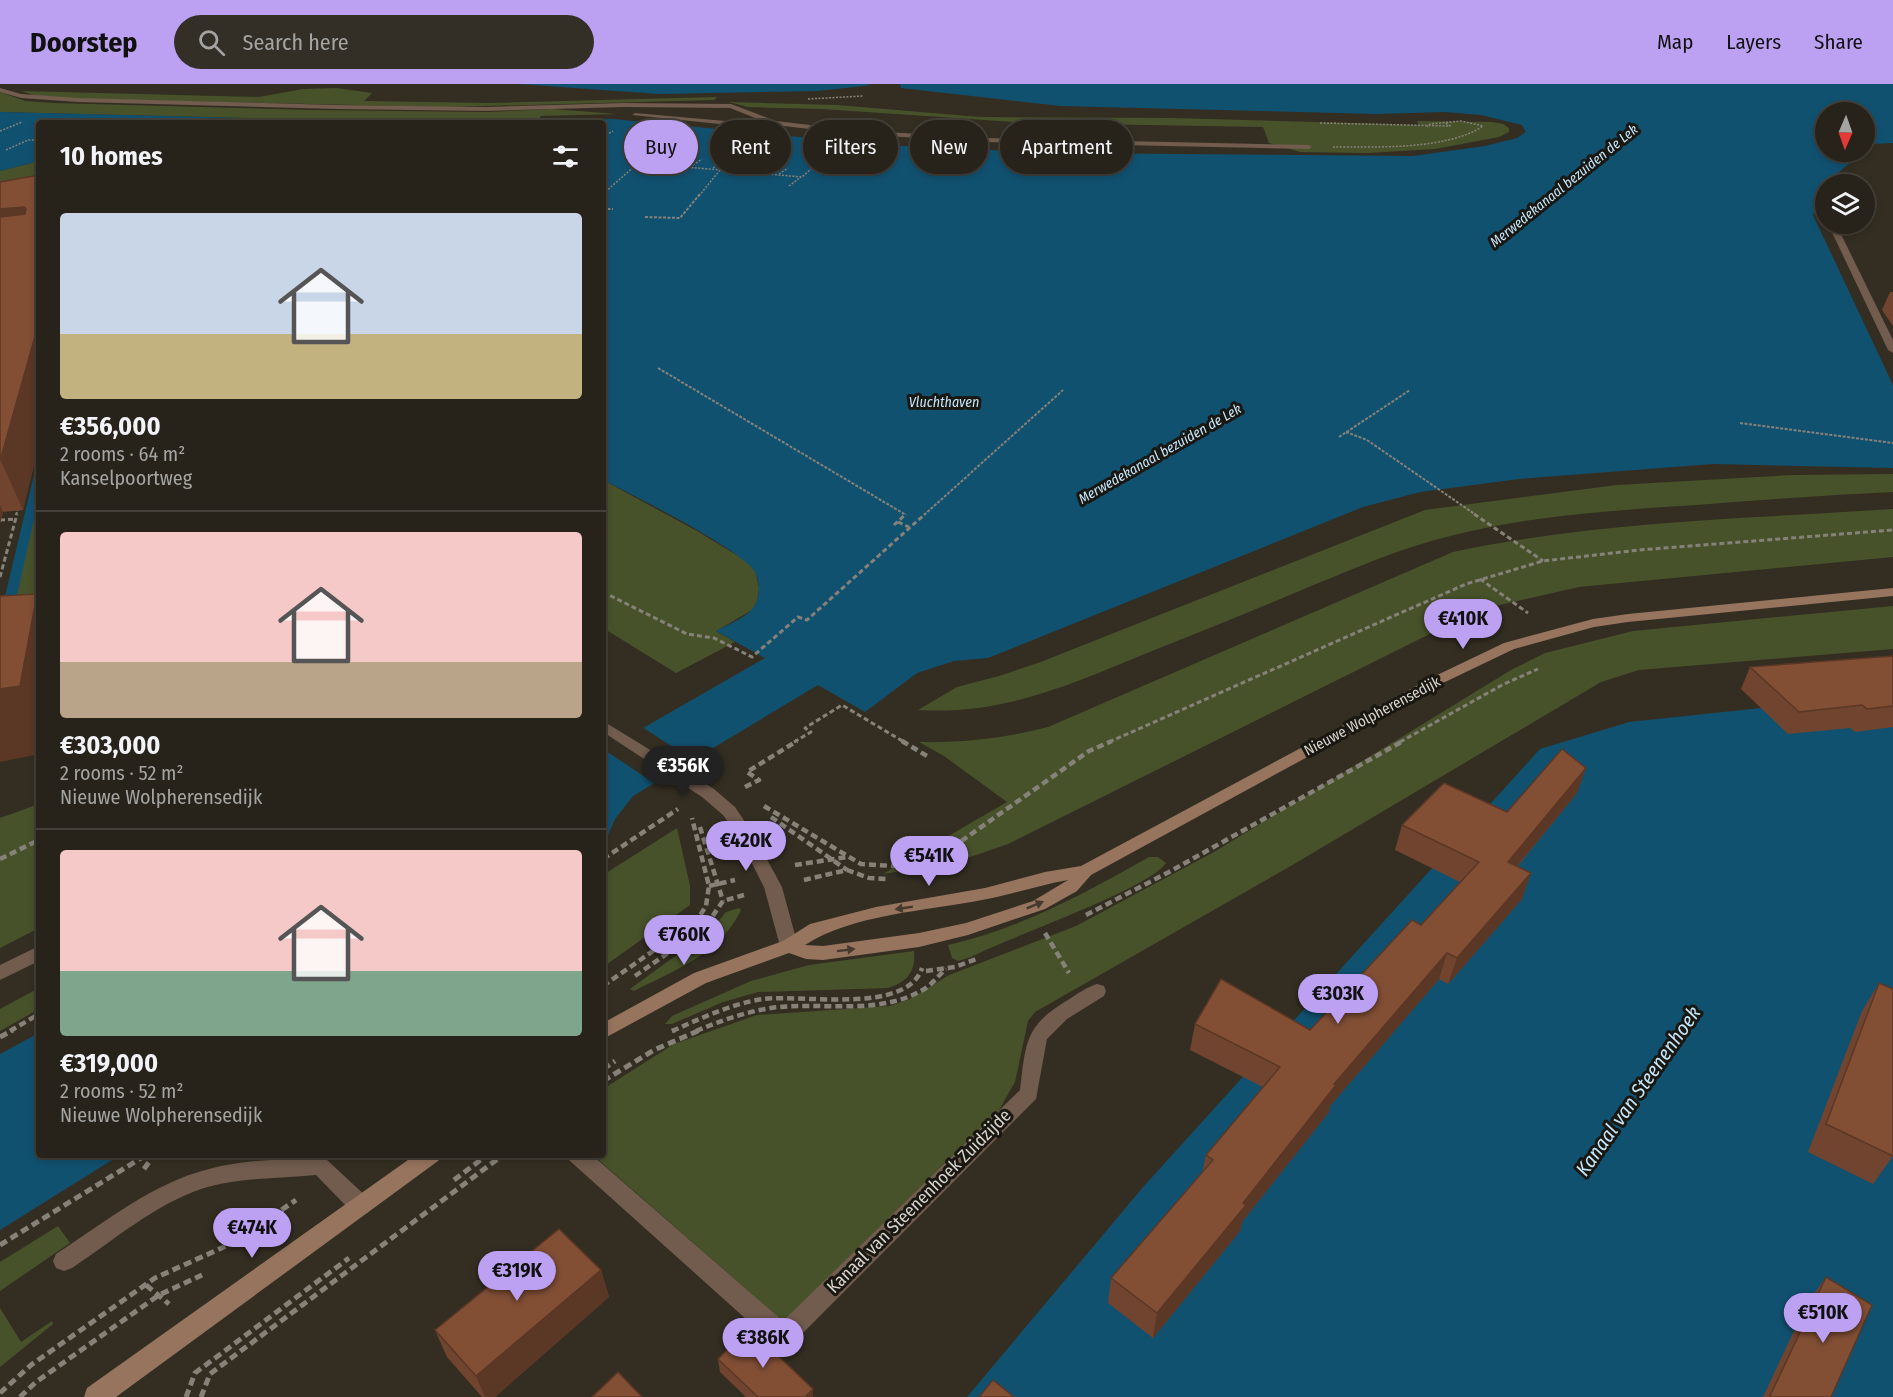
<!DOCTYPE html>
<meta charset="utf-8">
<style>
:root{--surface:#27221a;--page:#332f27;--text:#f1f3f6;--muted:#a4a4a2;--line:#433f39;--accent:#bca0f2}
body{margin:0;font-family:"Fira Sans Condensed",sans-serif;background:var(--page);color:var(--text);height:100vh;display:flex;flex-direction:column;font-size:22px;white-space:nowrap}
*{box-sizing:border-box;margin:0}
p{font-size:20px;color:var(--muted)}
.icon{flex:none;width:33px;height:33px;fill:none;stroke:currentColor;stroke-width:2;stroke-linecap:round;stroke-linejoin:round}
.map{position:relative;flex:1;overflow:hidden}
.sheet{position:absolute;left:36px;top:36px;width:570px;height:1038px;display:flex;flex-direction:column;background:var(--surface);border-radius:6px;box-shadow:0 3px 9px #0003,0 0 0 2px var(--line)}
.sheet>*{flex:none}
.hud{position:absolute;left:624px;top:36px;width:570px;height:54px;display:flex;gap:12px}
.needle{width:39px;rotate:182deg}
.buttons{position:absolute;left:1815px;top:18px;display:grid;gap:12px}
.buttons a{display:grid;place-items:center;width:60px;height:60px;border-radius:50%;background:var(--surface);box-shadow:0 3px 9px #0003,0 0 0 2px var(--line);font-size:30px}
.price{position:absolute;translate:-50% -51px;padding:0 14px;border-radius:21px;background:var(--accent);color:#111;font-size:20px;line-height:39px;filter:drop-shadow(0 2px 3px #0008)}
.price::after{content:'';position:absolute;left:50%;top:36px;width:18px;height:14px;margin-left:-9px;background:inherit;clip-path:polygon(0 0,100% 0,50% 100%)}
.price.current{background:#222;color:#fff}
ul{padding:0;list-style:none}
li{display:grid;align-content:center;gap:12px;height:318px;padding:0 24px}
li+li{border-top:2px solid var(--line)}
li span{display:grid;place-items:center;height:186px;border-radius:6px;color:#555}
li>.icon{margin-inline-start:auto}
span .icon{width:108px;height:108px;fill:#fffc;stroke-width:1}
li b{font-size:26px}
h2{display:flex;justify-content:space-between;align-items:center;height:72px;padding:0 24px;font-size:26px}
.tag{padding:0 21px;border-radius:27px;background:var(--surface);box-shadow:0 3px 9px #0003,0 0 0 2px var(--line);font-size:21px;line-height:54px}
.tag.current{background:var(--accent);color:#111}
header{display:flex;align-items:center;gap:36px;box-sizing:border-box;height:84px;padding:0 30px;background:var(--accent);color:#111}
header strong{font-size:28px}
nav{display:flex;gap:33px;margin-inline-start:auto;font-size:21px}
.search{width:420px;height:54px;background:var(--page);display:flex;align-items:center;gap:15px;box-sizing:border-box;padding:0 21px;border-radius:33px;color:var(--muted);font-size:22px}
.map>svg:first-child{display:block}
.green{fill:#47522a}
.water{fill:#115170}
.pier{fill:#342e22}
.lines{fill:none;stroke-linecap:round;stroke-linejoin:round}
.stream{fill:#115170;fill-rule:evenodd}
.path-far4{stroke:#878279;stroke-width:1.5;stroke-dasharray:2 1.5;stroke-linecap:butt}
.path-far3{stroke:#878279;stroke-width:2;stroke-dasharray:3 1.5;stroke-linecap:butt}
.path-far2{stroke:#878279;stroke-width:3;stroke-dasharray:5 3;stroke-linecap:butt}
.path-far1{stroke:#878279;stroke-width:4.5;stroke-dasharray:7 4;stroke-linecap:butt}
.path{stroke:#878279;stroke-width:5;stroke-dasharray:8 4.5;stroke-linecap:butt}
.lane{fill:#715c4e;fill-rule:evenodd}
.street{fill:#715c4e;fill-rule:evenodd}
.secondary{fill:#96745e;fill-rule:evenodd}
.wall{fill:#70442e}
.shaded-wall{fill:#5b3725}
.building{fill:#824f35;stroke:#5b3725;stroke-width:1.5}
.oneway{fill:#45382c}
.labels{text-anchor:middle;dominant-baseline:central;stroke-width:6;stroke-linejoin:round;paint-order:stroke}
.far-water-label{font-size:14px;font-style:italic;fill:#c5e6fa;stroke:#191711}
.street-label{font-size:15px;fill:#d7d3cc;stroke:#191711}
.near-street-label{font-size:18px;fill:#d7d3cc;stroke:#191711}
.near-water-label{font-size:20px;font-style:italic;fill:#c5e6fa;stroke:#191711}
</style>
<header>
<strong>Doorstep</strong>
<div class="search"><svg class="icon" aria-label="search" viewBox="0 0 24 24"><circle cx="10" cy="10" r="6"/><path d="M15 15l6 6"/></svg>Search here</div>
<nav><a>Map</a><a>Layers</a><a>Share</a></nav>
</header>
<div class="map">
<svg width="1893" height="1313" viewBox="0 0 1893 1313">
<rect width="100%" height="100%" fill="#342e22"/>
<g class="green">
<path d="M336 4 372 9 364 17 487 19 717 13 714 16 446 23 79 15 37 12 21 7 259 13 303 5Z"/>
<path d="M0 8 25 17 54 19 311 26 486 28 553 25 617 30 541 32 538 37 445 39 0 28Z"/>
<path d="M729 18 837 21 980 33 1170 34 1419 41 1417 37 1492 38 1503 40 1509 44V48L1499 53 1435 65 1368 69 1300 68 1269 59 1263 43 1030 39 822 25 748 23Z"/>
<path d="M39 77V122L0 133V87Z"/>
<path d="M1893 390V408C1827 411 1761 416 1696 421 1602 427 1506 433 1415 462 1380 473 1346 488 1311 502 1257 525 1202 547 1147 569 1070 601 1003 631 918 626L957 603 999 592 1038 579 1425 426 1617 401 1793 391Z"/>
<path d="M603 396 697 447 748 478 756 489 759 505 757 518 752 526 716 547 735 558 676 589 603 544Z"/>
<path d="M39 407V543L13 519Z"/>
<path d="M1893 425V473L1579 503 1478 526 1008 760 956 778 883 790 1007 718 944 672 919 658C964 659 1005 654 1048 643L1453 468C1597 437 1747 435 1893 425Z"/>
<path d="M1893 522V565L1639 586 1601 598 1289 783 1035 928 1028 937 1015 998 999 1026 785 1239 593 1071H603V1005L674 960 757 931 890 922 910 915 949 891 1076 842 1214 768 1511 586 1545 569 1633 547Z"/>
<path d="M39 720V844L0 864V734Z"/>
<path d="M677 744 690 802V821L603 883V791Z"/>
<path d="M1149 773H1158L1166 779C1149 805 1007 854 971 873L958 877 952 874 948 861C1021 844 1084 810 1149 773Z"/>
<path d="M739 824 741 826C720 870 675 886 634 907L630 905 711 846 726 828Z"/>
<path d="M914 867C916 888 907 898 888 904L758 908 723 918 672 940H665L672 932 751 897 809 881Z"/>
<path d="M39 904V925L0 947V925Z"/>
<path d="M58 1142 70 1159 0 1207V1178Z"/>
<path d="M0 1224 21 1258 52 1237 53 1240 0 1283Z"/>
</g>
<g class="water">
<path d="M519 0H865L872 1 818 7 659 10Z"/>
<path d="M900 0H1893V59L1872 60 1865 66 1864 28H1826V68H1863L1820 104 1825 108V118L1813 131 1893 301V384L1713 380 1519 395 1420 408 1363 423 988 574 954 577 917 589 865 628 818 601 633 712 615 735 603 763V667L765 574 716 547C728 540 750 533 756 519 760 510 760 497 755 488 743 466 631 410 603 396V39H39V77L0 87V28L445 39 613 35 882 61 1056 69 1413 72 1485 62 1517 54 1526 48 1522 41 1481 31 1445 28 1376 30 1061 22 901 4Z"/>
<path d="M1893 610V1313H967L1144 1102 1540 665 1629 638Z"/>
<path d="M39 949V1071H120L0 1146V970Z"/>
</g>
<path class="pier" d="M642 643 696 678 657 701 603 665Z"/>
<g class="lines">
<path class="stream" d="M39 388V413L13 529 7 533 1 529 34 391Z"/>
<g class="path-far4">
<path d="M808 15 863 12"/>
<path d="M1320 39 1450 42 1445 39"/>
<path d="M0 47 22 38"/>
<path d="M603 53 613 47"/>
<path d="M1333 63C1375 63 1448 66 1483 42L1461 37 1430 40 1427 43"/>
<path d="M6 66 28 56H39"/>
<path d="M639 79 802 93 811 85"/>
<path d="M664 81 676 73"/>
<path d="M690 83 702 75"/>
<path d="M713 84 722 78"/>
<path d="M735 86 744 80"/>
<path d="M757 88 766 82"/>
<path d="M779 90 788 84"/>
<path d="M789 102 801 93"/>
<path d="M603 110 663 57"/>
<path d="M699 112 720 86"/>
</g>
<g class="path-far3">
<path d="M603 125H613"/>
<path d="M645 133 680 134 700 110"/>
<path d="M658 284 906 431"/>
<path d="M1740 339 1893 359"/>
<path d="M1346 348 1367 356 1476 431"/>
<path d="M1339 353 1410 306"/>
<path d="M16 431 18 425"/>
<path d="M924 431 1063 306"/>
</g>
<g class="path-far2">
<path d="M1474 430 1543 477"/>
<path d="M0 436 16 435"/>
<path d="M898 438 909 443"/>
<path d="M894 441 906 430"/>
<path d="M0 493 17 430"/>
<path d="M1480 495 1528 529"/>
<path d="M603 508 687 550 714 554 752 573 798 533 807 536 925 430"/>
<path d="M603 604 607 602"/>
<path d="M794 658 811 648 805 644 842 621 904 658"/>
<path d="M1109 658 1466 500 1543 477 1639 466 1893 446"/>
<path d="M1400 658 1502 601 1538 585"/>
</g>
<g class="path-far1">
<path d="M902 657 927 672"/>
<path d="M745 703 759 696 747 688 797 657"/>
<path d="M764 722 861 780 893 782 933 777 1089 667 1112 657"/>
<path d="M771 733 847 786"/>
<path d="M700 743 723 817"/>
<path d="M0 775 39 756"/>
<path d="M603 775 678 725"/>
<path d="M795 781 847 773"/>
<path d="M804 796 847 786 869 794 887 795"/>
<path d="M709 802 735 796"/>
<path d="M1086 831 1169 788 1403 657"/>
<path d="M1045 849 1069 889"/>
<path d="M926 887 955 883 979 874"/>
<path d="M635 892 705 843 723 817 744 811"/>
<path d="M603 902 680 848 699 833 706 822 709 802 692 734"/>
<path d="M10 947 39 930"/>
<path d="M672 947C702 934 731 920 763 915 802 910 907 931 922 884"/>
<path d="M696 947C720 937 745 928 771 924 822 917 880 933 926 904 933 899 939 891 946 885"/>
</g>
<g class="path">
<path d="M672 947 675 946"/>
<path d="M0 953 13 946"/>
<path d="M603 985 615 977"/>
<path d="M603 997 654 966 700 946"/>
<path d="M144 1085 154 1071"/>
<path d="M454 1096 487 1071"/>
<path d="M0 1161 146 1071"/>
<path d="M146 1201 169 1220"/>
<path d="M0 1309 31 1281 155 1194 235 1158 296 1116"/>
<path d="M20 1313 36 1298 159 1211 202 1191"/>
<path d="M186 1313 195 1289 349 1174"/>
<path d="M201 1313 210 1290 503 1071"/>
</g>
<g class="lane">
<path d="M0 4 21 10 78 14 337 21 486 23 624 19 731 20 776 37 853 46 986 54 1309 61 1312 63 1309 65 986 58 853 50 775 41 759 44 632 31 635 29 759 40 768 39 730 24 624 23 486 27 337 25 78 18 21 14 0 8Z"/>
<path d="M1097 900 1104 902 1106 907 1104 912 1067 935 1047 955 1036 1015 791 1261 783 1264 775 1261 570 1077 567 1071H592L783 1237 1020 1006C1026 959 1024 942 1068 916 1077 910 1087 903 1097 900Z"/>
<path d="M320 1073 327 1076 368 1114 371 1121 368 1128 360 1131 352 1128 316 1091C278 1095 238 1093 201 1105 154 1121 113 1157 72 1184L64 1187 56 1184 53 1177 56 1170C105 1138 153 1099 209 1085 245 1075 283 1076 320 1073Z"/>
</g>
<g class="street">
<path d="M1828 140H1836L1893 256V269L1888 266Z"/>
<path d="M603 637 714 705 735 723 752 748 782 803 798 862 795 867 789 869 783 867 780 862 764 803 737 750 723 731 702 713 603 648Z"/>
<path d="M39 862V877L0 896V881Z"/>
</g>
<g class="secondary">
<path d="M1893 504V512L1628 538 1594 543 1514 565 1443 599 1091 791 1077 807 1045 825 968 851 919 863 823 876 806 875 789 869 706 899 603 955V939L694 889 783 857 810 840 876 823 985 804 1045 788 1081 782 1433 593 1504 559 1593 535 1628 530ZM1068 796 1033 817 966 839 919 849 823 862 805 861C853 830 927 827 982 816 1011 811 1039 801 1068 796Z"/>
<path d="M415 1071H441L438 1077 116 1313H84L87 1304Z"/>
</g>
</g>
<g class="wall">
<path d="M39 91V360L23 426 3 428 0 440V98Z"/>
<path d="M1890 208H1893V242L1882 226Z"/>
<path d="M1893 572V643L1855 648 1850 644 1788 650 1741 605 1750 583Z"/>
<path d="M1586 684 1577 709 1517 783 1522 815 1448 900 1439 895 1330 1022 1329 1028 1242 1138 1240 1147 1153 1254 1108 1219 1111 1194 1202 1089 1206 1071 1263 1003 1190 966 1195 940 1310 946 1421 841 1460 798 1395 766 1402 741 1507 728Z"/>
<path d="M1879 899 1893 1072 1873 1100 1808 1068 1862 927Z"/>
<path d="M601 1186 609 1213 495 1313H482L447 1273 435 1246Z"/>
<path d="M1826 1193 1831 1313H1763L1806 1221Z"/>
<path d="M718 1275 813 1305V1313H746L720 1288Z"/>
</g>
<g class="shaded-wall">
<path d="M24 123 39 161 0 164V125Z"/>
<path d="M39 238V360L23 426 1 377Z"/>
<path d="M0 421 3 428 0 440Z"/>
<path d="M37 510 39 513V670L0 678V605Z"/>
<path d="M1586 684 1577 709 1499 804 1508 778Z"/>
<path d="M1531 789 1522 815 1448 900 1457 874Z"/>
<path d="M1447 869 1439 895 1330 1022 1329 1028 1242 1138 1240 1147 1153 1254 1157 1229 1334 1000Z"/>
<path d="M601 1186 609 1213 495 1313H485L476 1292Z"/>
<path d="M813 1305V1313H805Z"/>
</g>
<g class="building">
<path d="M39 91V238L0 377V133L25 130 26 125 24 123 0 125V98Z"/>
<path d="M37 510 20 602 0 605V512Z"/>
<path d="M1893 572V622L1867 625 1862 621 1799 628 1750 583Z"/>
<path d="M1562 665 1586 684 1508 778 1531 789 1457 874 1447 869 1334 1000 1336 1001 1243 1119 1246 1121 1157 1229 1111 1194 1213 1076 1206 1071 1280 983 1195 940 1221 895 1310 946 1412 836 1421 841 1479 778 1402 741 1444 699 1507 728Z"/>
<path d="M1879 899 1893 905V1072L1826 1040Z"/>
<path d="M559 1145 601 1186 476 1292 435 1246Z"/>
<path d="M1826 1193 1872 1221 1831 1313H1772L1770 1312Z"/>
<path d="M749 1244 813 1305 805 1313H758L718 1275Z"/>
<path d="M618 1288 642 1313H592Z"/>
<path d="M993 1296 1014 1313H979Z"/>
</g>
<defs><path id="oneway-solid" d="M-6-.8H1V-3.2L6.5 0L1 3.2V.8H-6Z" transform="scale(1.5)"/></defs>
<g class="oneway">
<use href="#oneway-solid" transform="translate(1035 821) rotate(-22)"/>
<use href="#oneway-solid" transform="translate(904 824) rotate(171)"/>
<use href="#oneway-solid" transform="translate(846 866) rotate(-7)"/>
</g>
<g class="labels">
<g class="far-water-label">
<text transform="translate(1564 102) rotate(-39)">Merwedekanaal bezuiden de Lek</text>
<text x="944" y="318">Vluchthaven</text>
<text transform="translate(1160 370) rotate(-30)">Merwedekanaal bezuiden de Lek</text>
</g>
<g class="street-label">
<text transform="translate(1372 632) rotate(-28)">Nieuwe Wolpherensedijk</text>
</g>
<g class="near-street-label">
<text transform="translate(919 1117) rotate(-45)">Kanaal van Steenenhoek Zuidzijde</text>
</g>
<g class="near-water-label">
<text transform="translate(1638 1007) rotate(-55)">Kanaal van Steenenhoek</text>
</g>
</g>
</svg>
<div class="buttons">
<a><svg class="needle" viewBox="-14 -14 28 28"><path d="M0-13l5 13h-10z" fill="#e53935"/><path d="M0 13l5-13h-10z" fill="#a4a4a2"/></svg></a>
<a><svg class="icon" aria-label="layers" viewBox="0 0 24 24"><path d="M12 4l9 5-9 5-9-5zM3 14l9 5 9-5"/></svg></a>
</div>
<b class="price" style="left:1463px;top:566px">€410K</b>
<b class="price current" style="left:683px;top:713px">€356K</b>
<b class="price" style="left:746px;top:788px">€420K</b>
<b class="price" style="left:929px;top:803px">€541K</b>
<b class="price" style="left:684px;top:882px">€760K</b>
<b class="price" style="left:1338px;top:941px">€303K</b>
<b class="price" style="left:252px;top:1175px">€474K</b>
<b class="price" style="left:517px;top:1218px">€319K</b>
<b class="price" style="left:1823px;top:1260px">€510K</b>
<b class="price" style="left:763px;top:1285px">€386K</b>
<div class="hud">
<a class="tag current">Buy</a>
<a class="tag">Rent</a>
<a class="tag">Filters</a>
<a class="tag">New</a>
<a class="tag">Apartment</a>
</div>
<section class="sheet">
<h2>10 homes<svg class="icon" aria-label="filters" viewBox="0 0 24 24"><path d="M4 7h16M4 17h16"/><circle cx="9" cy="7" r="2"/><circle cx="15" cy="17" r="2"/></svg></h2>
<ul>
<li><span style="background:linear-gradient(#c9d6e8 65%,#c2b280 0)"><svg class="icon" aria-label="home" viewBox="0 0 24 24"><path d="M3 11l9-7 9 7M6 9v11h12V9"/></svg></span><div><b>€356,000</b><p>2 rooms · 64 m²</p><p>Kanselpoortweg</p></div></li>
<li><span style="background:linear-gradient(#f6c9c9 70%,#b9a48a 0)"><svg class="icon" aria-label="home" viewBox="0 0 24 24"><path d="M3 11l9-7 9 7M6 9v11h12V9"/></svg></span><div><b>€303,000</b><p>2 rooms · 52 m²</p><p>Nieuwe Wolpherensedijk</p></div></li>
<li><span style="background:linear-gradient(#f6c9c9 65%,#7fa58c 0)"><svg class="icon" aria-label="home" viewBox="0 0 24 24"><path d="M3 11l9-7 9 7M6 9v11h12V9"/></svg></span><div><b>€319,000</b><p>2 rooms · 52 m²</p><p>Nieuwe Wolpherensedijk</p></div></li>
</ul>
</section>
</div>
